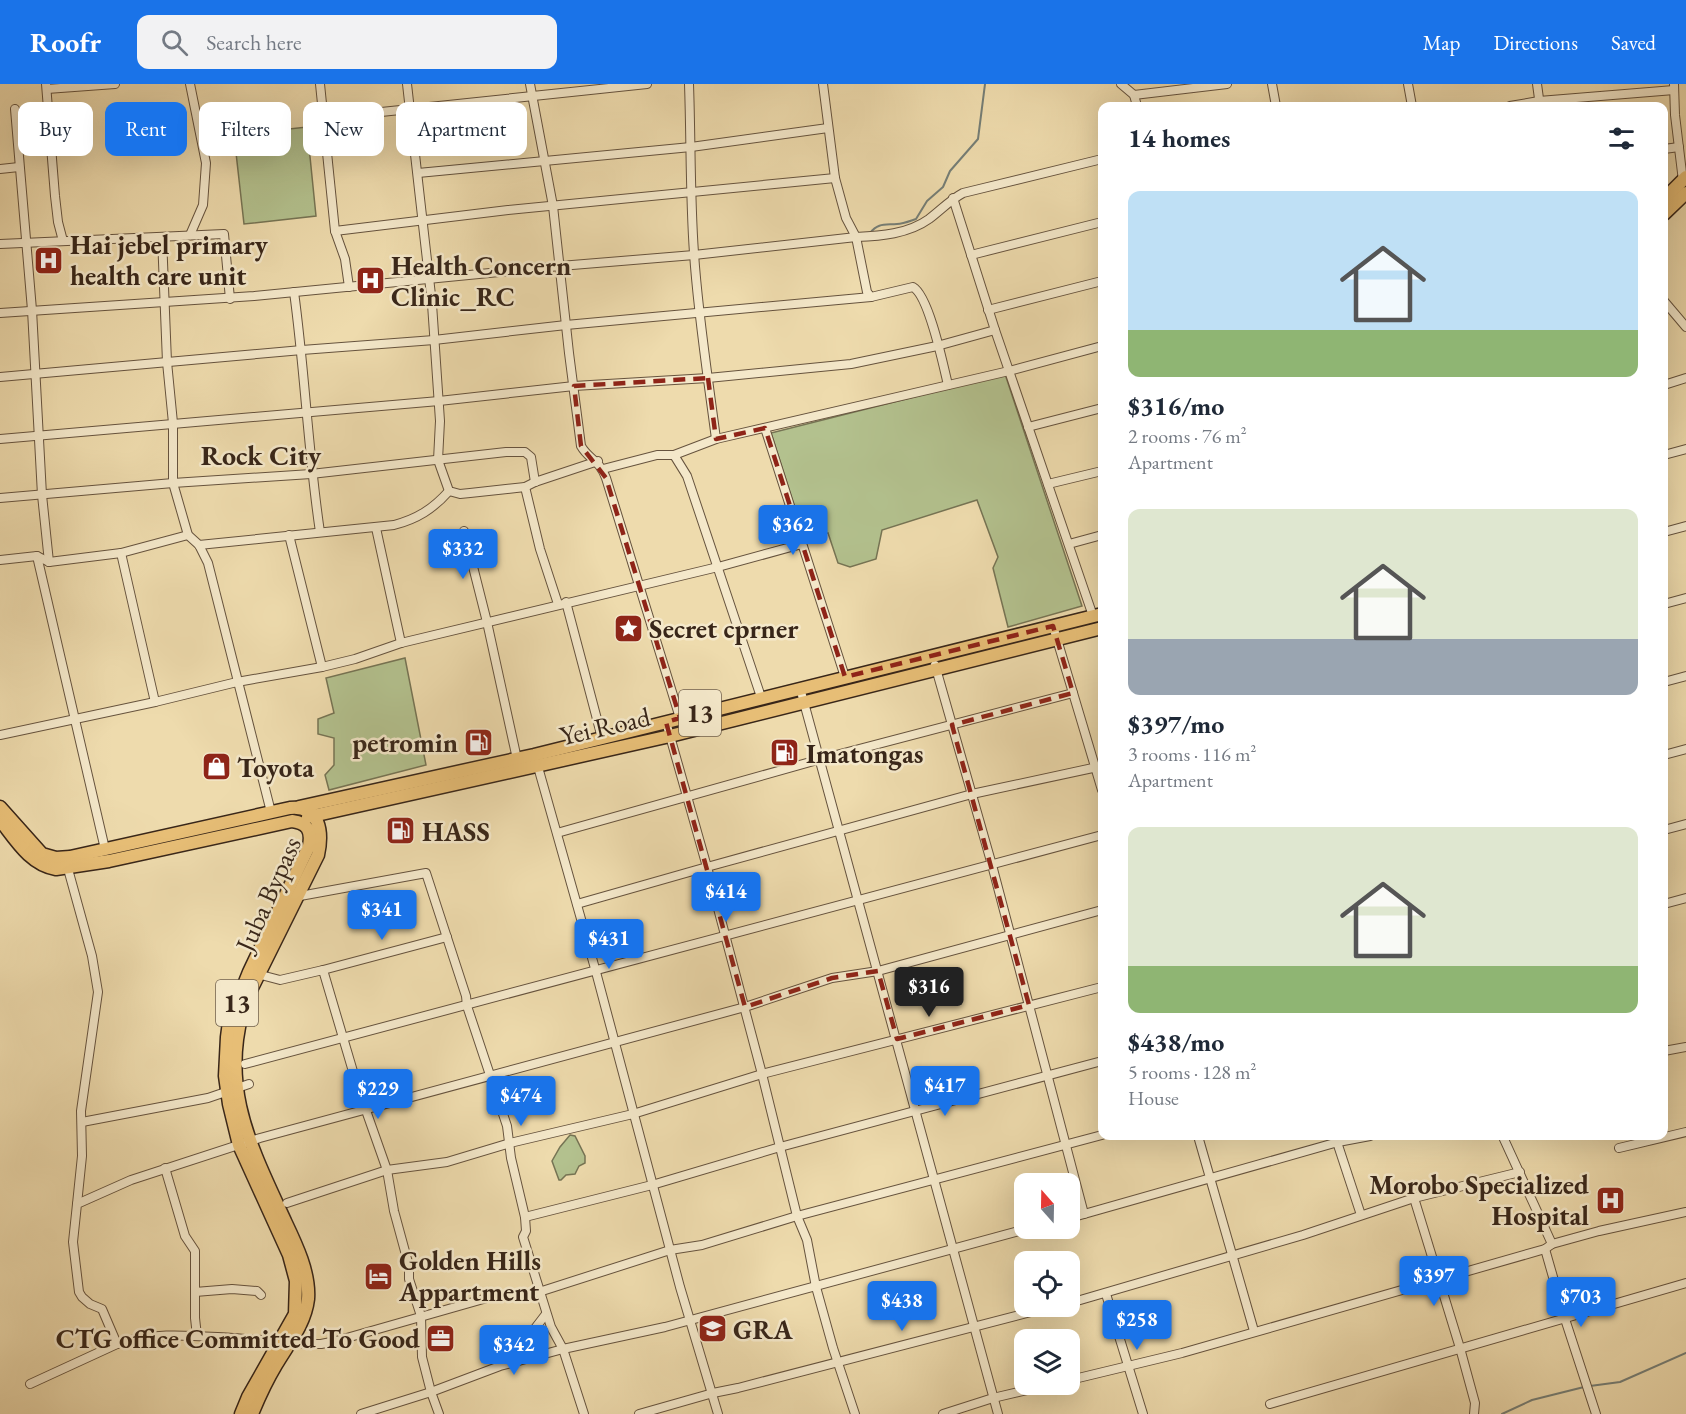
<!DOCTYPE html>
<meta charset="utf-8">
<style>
:root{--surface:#fff;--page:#f2f2f3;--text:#1f2937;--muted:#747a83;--accent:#1a73e8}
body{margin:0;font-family:"EB Garamond",serif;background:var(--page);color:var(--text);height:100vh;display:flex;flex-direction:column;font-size:22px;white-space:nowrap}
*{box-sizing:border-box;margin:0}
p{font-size:20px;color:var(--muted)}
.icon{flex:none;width:33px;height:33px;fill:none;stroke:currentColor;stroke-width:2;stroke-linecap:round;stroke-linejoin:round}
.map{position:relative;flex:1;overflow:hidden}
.side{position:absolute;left:1098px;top:18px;width:570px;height:1038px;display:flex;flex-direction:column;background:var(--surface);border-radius:12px;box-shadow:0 6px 24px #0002}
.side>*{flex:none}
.top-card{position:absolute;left:18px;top:18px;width:570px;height:54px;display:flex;gap:12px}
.needle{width:39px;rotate:340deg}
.controls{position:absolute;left:1014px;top:1089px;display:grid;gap:12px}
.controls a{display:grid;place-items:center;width:66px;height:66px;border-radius:12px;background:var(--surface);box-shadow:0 6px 24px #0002;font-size:30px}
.price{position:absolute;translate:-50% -51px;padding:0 14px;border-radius:6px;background:var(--accent);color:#fff;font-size:20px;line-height:39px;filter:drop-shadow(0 2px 3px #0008)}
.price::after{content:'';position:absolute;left:50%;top:36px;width:18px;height:14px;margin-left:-9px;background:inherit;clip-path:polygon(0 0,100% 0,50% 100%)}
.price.on{background:#222;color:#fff}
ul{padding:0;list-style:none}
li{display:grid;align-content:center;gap:12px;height:318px;padding:0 30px}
li span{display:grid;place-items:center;height:186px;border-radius:12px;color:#555}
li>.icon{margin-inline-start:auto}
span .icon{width:108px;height:108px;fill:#fffc;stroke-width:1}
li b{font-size:26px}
h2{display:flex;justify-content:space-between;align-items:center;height:72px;padding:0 30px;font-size:26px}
.chip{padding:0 21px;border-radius:12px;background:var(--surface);box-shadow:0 6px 24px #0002;font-size:21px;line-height:54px}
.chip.on{background:var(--accent);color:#fff}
header{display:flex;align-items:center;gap:36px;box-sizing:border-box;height:84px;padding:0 30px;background:var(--accent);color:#fff}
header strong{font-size:28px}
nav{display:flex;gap:33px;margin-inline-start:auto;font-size:21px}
.search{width:420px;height:54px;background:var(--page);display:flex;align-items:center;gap:15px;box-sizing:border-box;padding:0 21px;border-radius:12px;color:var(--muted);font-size:22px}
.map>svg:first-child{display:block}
.green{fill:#b3c18e;stroke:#767454;stroke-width:1.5}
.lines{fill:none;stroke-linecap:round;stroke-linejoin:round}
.stream{stroke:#757e76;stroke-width:2}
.street-casing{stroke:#66533e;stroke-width:10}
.primary-casing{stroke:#382619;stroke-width:15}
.street{stroke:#f4e8ca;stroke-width:8}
.primary{stroke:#e7be76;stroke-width:12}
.marked{fill:none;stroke:#8f2418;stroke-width:4.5;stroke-dasharray:12 8;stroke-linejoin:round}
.labels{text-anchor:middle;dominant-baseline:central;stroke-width:5;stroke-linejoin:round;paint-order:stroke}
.shield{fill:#f4e8ca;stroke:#70604e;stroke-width:1.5}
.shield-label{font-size:26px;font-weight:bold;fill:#382619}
.poi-label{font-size:27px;font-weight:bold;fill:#382619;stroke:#f4e8ca;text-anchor:start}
.street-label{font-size:27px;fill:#382619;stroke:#f4e8ca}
.neighbourhood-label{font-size:28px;font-weight:bold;fill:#382619;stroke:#f4e8ca}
</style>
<header>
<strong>Roofr</strong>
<div class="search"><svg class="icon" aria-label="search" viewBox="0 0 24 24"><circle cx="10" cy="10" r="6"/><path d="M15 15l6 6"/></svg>Search here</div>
<nav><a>Map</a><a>Directions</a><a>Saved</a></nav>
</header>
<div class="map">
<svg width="1686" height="1330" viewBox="0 0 1686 1330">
<rect width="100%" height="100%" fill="#eedbad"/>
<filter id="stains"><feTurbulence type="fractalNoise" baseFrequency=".00333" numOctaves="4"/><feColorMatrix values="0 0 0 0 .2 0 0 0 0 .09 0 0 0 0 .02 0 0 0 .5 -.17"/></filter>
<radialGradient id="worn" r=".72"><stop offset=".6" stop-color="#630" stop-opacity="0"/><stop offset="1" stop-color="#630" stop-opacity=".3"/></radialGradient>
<g class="green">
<path d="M307 43 316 132 244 140 234 51Z"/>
<path d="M1005 290 1082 522 1008 543 993 484 998 473 977 416 882 446 876 475 850 483 838 479 828 449 805 456 771 349Z"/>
<path d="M405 574 426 681 329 706 325 691 334 681V654L318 650V635L334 629 326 594Z"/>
<path d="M570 1051 575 1052 585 1072V1079L579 1082 575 1090 566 1091 561 1096H559L552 1077 560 1063Z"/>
</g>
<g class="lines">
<g class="stream">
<path d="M870 149C878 139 884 141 897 140 903 140 910 137 916 135L927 117 943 103 950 87 978 55 985 0"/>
<path d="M1590 1302 1620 1298 1686 1269"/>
<path d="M1502 1330 1532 1316 1584 1303"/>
</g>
<defs>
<g id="street">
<path d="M46 0 55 112 58 138 63 157"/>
<path d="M190 0 206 79 203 121 190 151"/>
<path d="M320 0 335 147 345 175 349 203"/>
<path d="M407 0 432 220 440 337 438 376 449 407 460 410 470 409 525 403 535 398 598 377"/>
<path d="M530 0 553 122 569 269 581 362C589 376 599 375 606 394L680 634"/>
<path d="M689 0C691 56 690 113 694 169 698 231 708 293 716 355"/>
<path d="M823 0 835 94 846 134 856 153 867 208 871 213 913 203C929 212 943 280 948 301"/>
<path d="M1121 0 1134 11 1137 22"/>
<path d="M1272 0 1276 22"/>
<path d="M1408 0 1412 22"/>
<path d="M1537 0 1540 22"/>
<path d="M1674 0 1675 31 1683 97"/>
<path d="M47 5 115 0"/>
<path d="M1134 11 1227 0"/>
<path d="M1510 22 1539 17 1674 6"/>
<path d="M15 25 32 226 42 411 49 478"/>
<path d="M324 34 647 0"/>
<path d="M1664 65 1679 63"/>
<path d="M0 85 19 83"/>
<path d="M418 89 691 63 828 44"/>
<path d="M953 114 995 246 1093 532"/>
<path d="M335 147 508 126 835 94"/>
<path d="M162 153 167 278 173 339V399L188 451 199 461 208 479 271 728"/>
<path d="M0 160 224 150 230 215"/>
<path d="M971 171 1102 138"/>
<path d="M294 208C305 288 308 368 320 448"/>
<path d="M1664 217 1686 243"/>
<path d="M988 226 1102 197"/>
<path d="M0 229 254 212 560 182 694 171 856 153C881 152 908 150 929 135 941 126 950 116 963 109L1102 75"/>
<path d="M0 293 302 266 434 256 566 241 871 213"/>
<path d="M1664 301 1686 294"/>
<path d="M1028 343 1102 324"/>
<path d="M765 344 845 593"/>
<path d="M0 355 439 317 574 302 708 294 851 280 937 262 995 246"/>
<path d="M674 371 716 355 1009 287 1102 262"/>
<path d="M1664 371 1686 365"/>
<path d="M603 385 657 371H674L687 392 761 613"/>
<path d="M1048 400 1102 387"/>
<path d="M525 403 540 465 558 520"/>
<path d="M0 414 173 399 311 390 506 368H525L531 373 535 398"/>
<path d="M376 444 401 559"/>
<path d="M464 447 487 538 517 675"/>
<path d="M1664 448 1686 442"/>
<path d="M289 451 322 583"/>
<path d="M1069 460 1102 451"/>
<path d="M199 461 394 441C417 435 433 425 449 407"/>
<path d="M121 469 155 618"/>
<path d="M37 472 105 765"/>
<path d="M0 476 37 472 49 478 121 469 188 451"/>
<path d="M566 518 602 654"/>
<path d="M1664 520 1686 514"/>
<path d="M1053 542 1102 706"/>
<path d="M935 581 992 781 1084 1130"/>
<path d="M1664 598 1686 592"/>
<path d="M800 604 998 1330"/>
<path d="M0 651 155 618 237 598 322 583 355 575 401 559 718 483 802 460"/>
<path d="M1664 671 1686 665"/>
<path d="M538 683 596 888 680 1203 718 1330"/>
<path d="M1664 746 1686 740"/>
<path d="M557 749 821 675 1073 609"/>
<path d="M68 785 92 872 98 908 81 1027 82 1072 77 1120"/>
<path d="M300 812 426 789 466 912 467 922 507 1042 511 1074 525 1133 526 1147 523 1153 551 1243 563 1265 584 1330"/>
<path d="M577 820 707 783 666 638"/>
<path d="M1664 820 1686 814"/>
<path d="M323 886 447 853"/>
<path d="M261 891 280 896 323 886 357 1001 387 1086 394 1127 409 1182V1195L421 1232 422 1273 431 1308 439 1330"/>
<path d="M1664 967 1686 963"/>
<path d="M245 980 1102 751"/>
<path d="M82 1038 208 1014 249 1000"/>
<path d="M1198 1052 1254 1247"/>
<path d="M1335 1052 1361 1131"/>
<path d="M1504 1052 1503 1053 1552 1160"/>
<path d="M1619 1064 1686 1048"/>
<path d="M165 1084 185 1152 195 1167V1234L197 1252"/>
<path d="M1414 1114 1460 1264 1475 1319 1474 1330"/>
<path d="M287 1119 387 1086 447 1078 510 1059 633 1030 762 990 1102 903"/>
<path d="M525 1133 652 1101 780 1063 1102 977"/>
<path d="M1070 1134 1338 1058 1370 1052"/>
<path d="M1545 1165 1565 1235 1596 1330"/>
<path d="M195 1208 232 1205 257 1207 261 1211"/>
<path d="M1106 1210 1143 1330"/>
<path d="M1070 1219 1303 1151 1414 1114 1520 1088"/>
<path d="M117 1260 102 1225 90 1220 82 1213 79 1208 73 1158 77 1120 131 1096 260 1054 745 923 832 894 878 887 1102 826"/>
<path d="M504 1280 513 1273 546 1230"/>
<path d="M1070 1296 1182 1269 1545 1165 1552 1160 1599 1147 1686 1128"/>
<path d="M30 1300 117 1260C153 1247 195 1252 233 1254 258 1256 283 1257 308 1260H321L336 1257 487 1214 539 1208 670 1166 702 1161 797 1132 1102 1051"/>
<path d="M1270 1320 1686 1199"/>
<path d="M361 1330 431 1308 500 1282 563 1265 665 1243 1030 1144"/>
<path d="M639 1330 713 1309 738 1304 1054 1222"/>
<path d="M855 1330 833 1264 816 1203 807 1156 797 1132 762 990 707 783 972 710 1102 682"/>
<path d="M943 1330 993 1314 1053 1300"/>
</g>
<g id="primary">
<path d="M1664 115 1686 93"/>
<path d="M1664 130 1686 109"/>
<path d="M0 723 42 770 56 774 70 773 290 724C320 721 323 748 318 771L247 914C217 999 250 1061 285 1137 296 1160 310 1189 308 1215 305 1240 289 1259 276 1281 267 1296 259 1313 252 1330"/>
<path d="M299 723 534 671 1102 530"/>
<path d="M308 733 670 652 1102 544"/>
<path d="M0 736C15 755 30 781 56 785L109 777 292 737C307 739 312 746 309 762L249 888 229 938 227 953 225 992 229 1020 239 1061 289 1171 296 1197 295 1230 248 1313 241 1330"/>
</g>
</defs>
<use href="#street" class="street-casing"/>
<use href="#primary" class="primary-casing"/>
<use href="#street" class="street"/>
<use href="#primary" class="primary"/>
</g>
<path class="marked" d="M708 294 716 355 765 344 845 593 1053 542 1073 609 952 641 1029 921 897 955 878 887 832 894 745 923 666 638 680 634 606 394 581 362 574 302Z"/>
<defs>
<symbol id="hospital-square" viewBox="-11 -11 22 22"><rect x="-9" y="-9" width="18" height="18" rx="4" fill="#8f2418" stroke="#f4e8ca"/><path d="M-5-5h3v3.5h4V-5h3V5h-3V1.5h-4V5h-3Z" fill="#fff"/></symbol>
<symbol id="sight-square" viewBox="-11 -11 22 22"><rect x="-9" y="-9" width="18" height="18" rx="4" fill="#8f2418" stroke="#f4e8ca"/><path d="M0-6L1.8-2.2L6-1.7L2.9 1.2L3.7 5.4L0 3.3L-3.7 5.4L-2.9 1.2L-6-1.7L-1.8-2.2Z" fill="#fff"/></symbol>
<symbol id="fuel-square" viewBox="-11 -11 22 22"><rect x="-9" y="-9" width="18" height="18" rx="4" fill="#8f2418" stroke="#f4e8ca"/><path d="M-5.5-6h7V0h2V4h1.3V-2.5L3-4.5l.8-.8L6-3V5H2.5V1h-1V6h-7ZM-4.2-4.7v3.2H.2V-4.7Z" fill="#fff"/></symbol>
<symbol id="shop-square" viewBox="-11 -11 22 22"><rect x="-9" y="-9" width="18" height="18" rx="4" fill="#8f2418" stroke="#f4e8ca"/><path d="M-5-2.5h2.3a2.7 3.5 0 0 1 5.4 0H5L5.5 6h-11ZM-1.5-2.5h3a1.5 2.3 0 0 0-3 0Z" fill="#fff"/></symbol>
<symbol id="hotel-square" viewBox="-11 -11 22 22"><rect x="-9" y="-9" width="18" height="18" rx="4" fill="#8f2418" stroke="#f4e8ca"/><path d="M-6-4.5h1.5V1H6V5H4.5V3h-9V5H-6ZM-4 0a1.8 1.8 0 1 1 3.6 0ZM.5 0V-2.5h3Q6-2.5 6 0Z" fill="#fff"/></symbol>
<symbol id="university-square" viewBox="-11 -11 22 22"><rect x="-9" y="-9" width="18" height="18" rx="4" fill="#8f2418" stroke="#f4e8ca"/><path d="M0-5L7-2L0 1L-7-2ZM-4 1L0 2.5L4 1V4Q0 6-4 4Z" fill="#fff"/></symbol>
<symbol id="office-square" viewBox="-11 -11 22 22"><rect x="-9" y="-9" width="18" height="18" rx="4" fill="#8f2418" stroke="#f4e8ca"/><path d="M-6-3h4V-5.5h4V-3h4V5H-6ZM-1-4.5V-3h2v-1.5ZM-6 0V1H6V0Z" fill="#fff"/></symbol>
</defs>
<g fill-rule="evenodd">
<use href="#hospital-square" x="32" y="160" width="33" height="33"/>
<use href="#hospital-square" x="354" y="180" width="33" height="33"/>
<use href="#sight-square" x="612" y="528" width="33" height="33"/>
<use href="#fuel-square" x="462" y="642" width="33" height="33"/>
<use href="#fuel-square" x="768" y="652" width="33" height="33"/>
<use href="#shop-square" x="200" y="666" width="33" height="33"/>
<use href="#fuel-square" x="384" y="730" width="33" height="33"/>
<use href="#hospital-square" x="1594" y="1100" width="33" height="33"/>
<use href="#hotel-square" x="362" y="1176" width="33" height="33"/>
<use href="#university-square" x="696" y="1228" width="33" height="33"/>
<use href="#office-square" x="424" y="1238" width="33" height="33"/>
</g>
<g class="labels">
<g class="shield">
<rect x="679" y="606" width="42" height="46" rx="4.5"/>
<rect x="216" y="896" width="42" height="46" rx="4.5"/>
</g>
<g class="shield-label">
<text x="700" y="629">13</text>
<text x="237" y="919">13</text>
</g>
<g class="poi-label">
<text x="70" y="160">Hai jebel primary<tspan x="70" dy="31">health care unit</tspan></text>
<text x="391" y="181">Health Concern<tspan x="391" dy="31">Clinic_RC</tspan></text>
<text x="649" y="544">Secret cprner</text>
<text x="458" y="658" text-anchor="end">petromin</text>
<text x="806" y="669">Imatongas</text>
<text x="237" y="683">Toyota</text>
<text x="422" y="747">HASS</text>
<text x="1589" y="1100" text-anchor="end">Morobo Specialized<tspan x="1589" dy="31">Hospital</tspan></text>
<text x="399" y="1176">Golden Hills<tspan x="399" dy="31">Appartment</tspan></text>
<text x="733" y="1245">GRA</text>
<text x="420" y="1254" text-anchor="end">CTG office Committed To Good</text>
</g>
<g class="street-label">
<text transform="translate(605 642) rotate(-13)">Yei Road</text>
<text transform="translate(268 810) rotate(-66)">Juba Bypass</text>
</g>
<g class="neighbourhood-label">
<text x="261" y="371">Rock City</text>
</g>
</g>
<rect width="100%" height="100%" filter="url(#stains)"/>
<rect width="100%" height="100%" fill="url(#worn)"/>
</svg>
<div class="controls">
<a><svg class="needle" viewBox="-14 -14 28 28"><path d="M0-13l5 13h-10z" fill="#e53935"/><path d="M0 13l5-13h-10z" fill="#747a83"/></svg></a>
<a><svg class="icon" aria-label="locate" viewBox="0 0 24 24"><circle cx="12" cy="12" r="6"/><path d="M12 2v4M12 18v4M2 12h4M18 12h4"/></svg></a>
<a><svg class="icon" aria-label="layers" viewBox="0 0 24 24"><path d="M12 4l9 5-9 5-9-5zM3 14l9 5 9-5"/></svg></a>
</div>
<b class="price" style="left:793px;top:472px">$362</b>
<b class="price" style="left:463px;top:496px">$332</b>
<b class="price" style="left:726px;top:839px">$414</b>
<b class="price" style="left:382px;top:857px">$341</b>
<b class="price" style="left:609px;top:886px">$431</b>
<b class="price on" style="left:929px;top:934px">$316</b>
<b class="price" style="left:945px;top:1033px">$417</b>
<b class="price" style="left:378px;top:1036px">$229</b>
<b class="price" style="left:521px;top:1043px">$474</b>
<b class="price" style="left:1434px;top:1223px">$397</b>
<b class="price" style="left:1581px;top:1244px">$703</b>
<b class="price" style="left:902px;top:1248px">$438</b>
<b class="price" style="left:1137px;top:1267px">$258</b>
<b class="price" style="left:514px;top:1292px">$342</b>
<div class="top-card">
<a class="chip">Buy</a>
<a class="chip on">Rent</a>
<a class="chip">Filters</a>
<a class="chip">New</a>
<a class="chip">Apartment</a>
</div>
<section class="side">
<h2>14 homes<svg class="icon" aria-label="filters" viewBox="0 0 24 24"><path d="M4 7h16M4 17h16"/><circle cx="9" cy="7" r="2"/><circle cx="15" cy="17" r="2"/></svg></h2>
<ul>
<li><span style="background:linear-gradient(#bfe0f5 75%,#8fb573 0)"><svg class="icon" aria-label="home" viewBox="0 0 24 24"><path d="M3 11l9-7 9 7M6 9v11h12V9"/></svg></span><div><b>$316/mo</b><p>2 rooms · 76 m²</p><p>Apartment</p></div></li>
<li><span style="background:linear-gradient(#dfe7d0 70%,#9aa5b1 0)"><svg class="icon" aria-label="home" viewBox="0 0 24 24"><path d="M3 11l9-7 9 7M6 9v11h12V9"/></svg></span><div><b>$397/mo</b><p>3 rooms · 116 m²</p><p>Apartment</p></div></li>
<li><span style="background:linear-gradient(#dfe7d0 75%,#8fb573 0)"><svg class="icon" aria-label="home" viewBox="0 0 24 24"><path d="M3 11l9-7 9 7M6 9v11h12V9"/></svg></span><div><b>$438/mo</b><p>5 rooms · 128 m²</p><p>House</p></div></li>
</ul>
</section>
</div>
